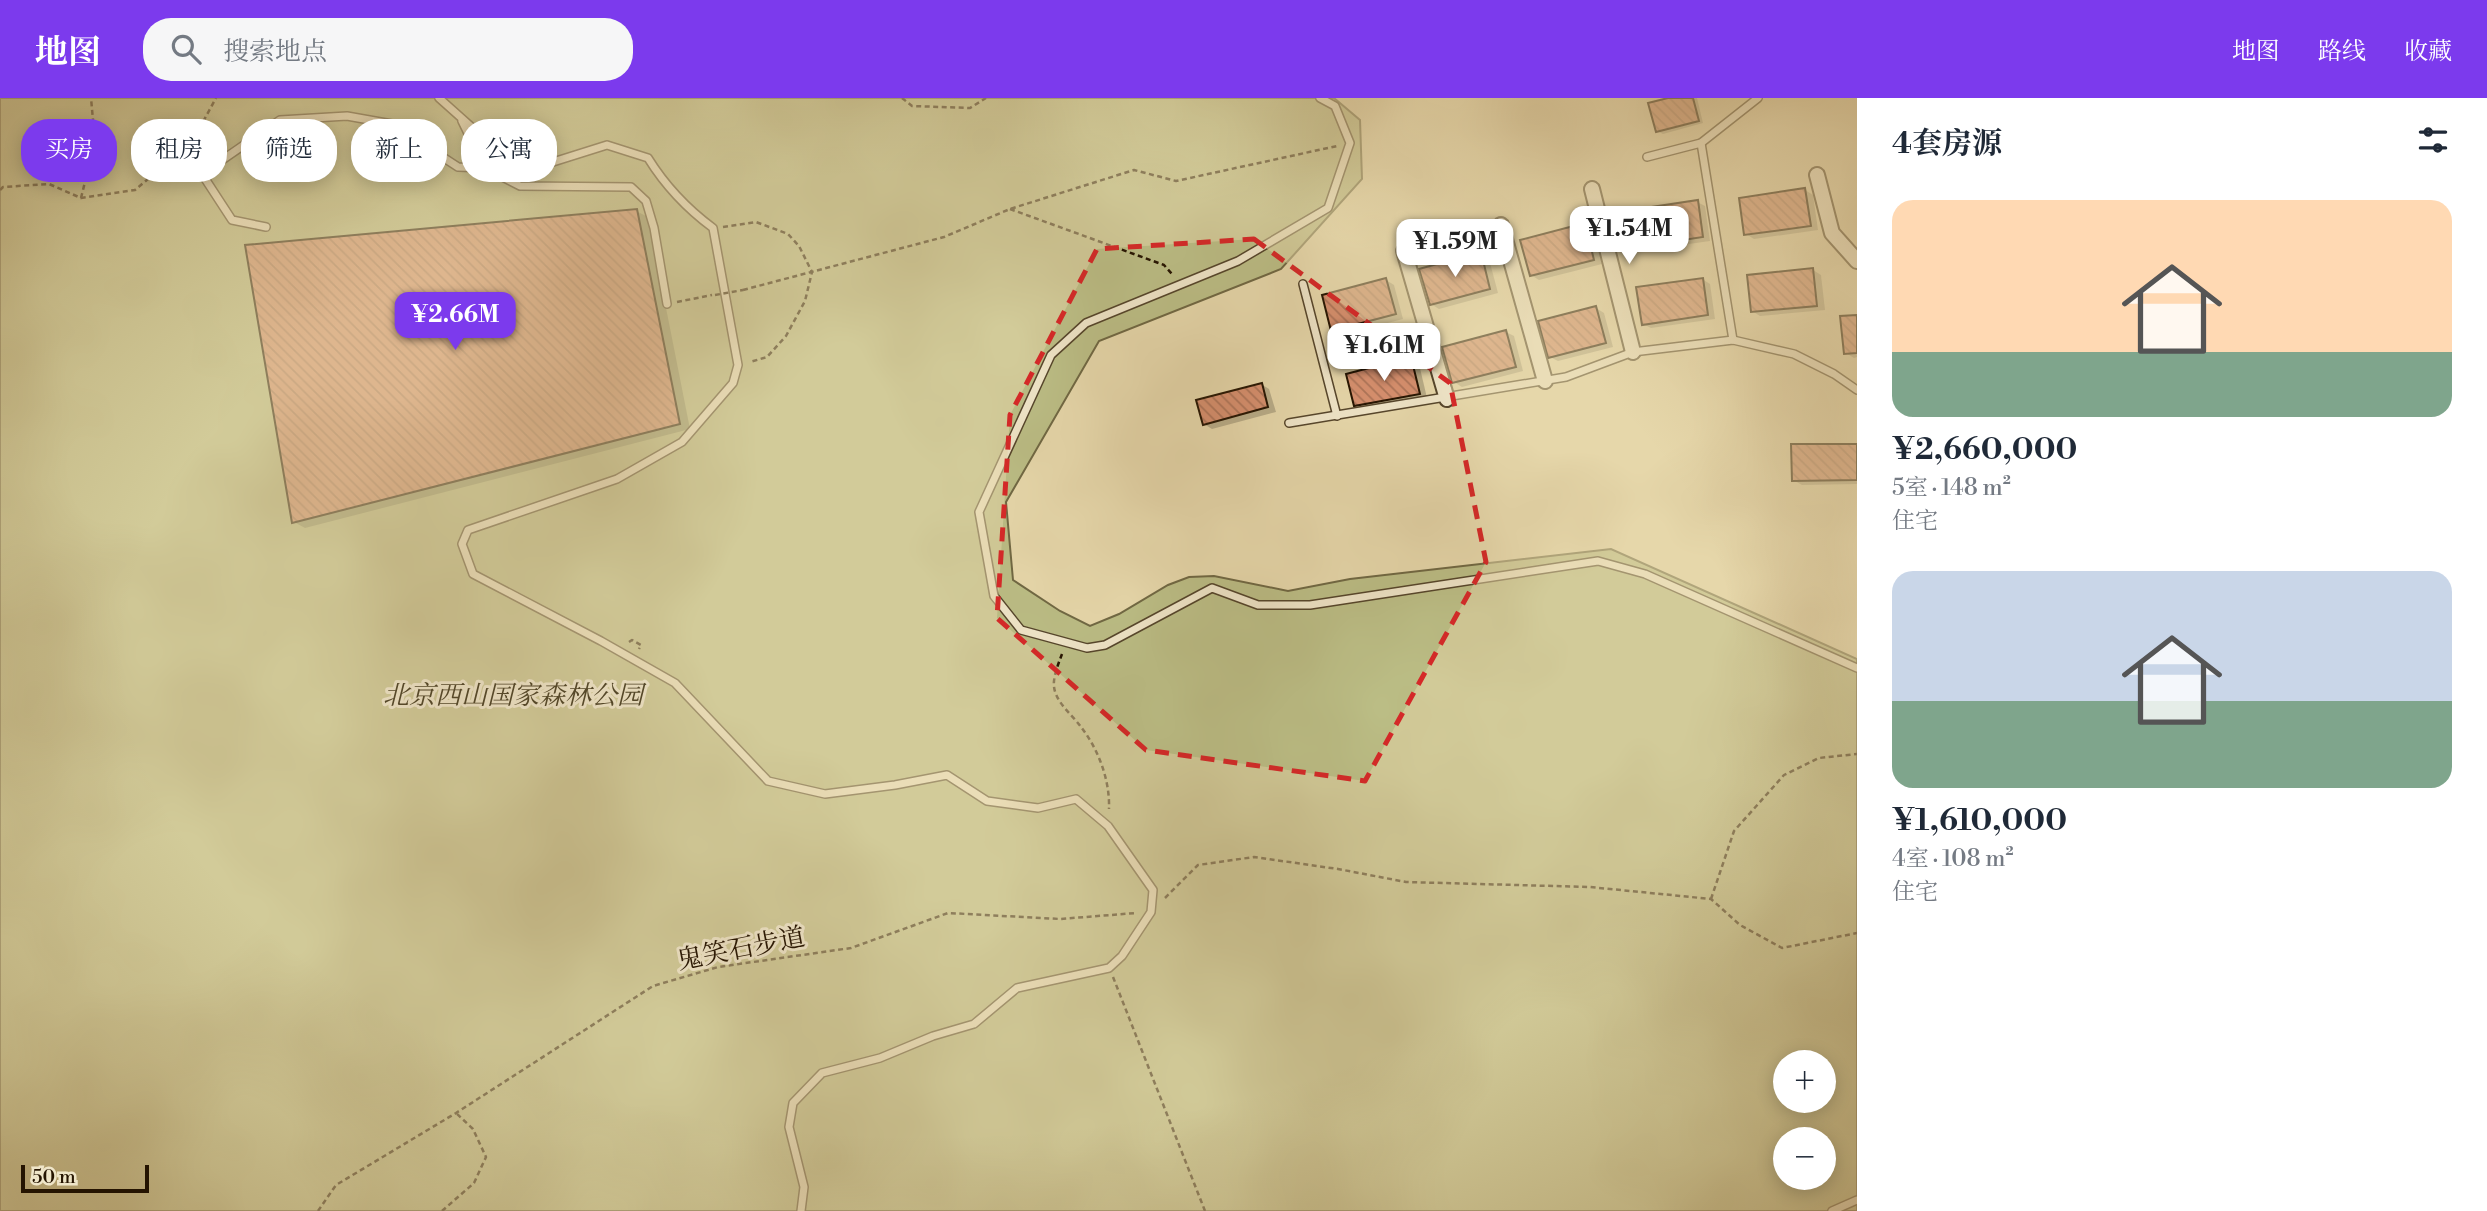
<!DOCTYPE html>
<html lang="zh">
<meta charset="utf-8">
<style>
:root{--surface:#fff;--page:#f6f6f7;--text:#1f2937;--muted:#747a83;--accent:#7c3aed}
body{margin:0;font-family:"Libre Bodoni","Noto Serif SC",serif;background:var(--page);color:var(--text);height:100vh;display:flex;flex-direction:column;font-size:26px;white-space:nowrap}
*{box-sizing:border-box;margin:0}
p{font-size:23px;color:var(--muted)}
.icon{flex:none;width:38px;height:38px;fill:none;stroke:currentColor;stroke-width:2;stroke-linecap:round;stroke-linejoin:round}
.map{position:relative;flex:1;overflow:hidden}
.sheet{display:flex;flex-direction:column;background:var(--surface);width:630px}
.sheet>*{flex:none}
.hud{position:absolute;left:21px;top:21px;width:665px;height:63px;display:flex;gap:14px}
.fabs{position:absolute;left:1773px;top:952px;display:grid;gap:14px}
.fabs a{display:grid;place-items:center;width:63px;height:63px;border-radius:50%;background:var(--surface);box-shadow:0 4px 18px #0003;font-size:35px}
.scale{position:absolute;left:21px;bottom:18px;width:128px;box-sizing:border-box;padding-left:7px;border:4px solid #251401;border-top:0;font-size:19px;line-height:24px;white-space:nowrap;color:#251401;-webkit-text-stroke:5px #efe5c8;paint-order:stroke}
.price{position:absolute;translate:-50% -60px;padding:0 16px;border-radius:14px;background:#fff;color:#222;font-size:23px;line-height:46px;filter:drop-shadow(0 2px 4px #0008)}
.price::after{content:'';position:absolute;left:50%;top:42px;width:21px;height:16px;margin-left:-10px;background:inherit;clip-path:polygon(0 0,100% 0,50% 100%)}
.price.on{background:var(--accent);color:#fff}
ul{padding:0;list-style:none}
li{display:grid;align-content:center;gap:14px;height:371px;padding:0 35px}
li span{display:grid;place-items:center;height:217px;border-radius:21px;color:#555}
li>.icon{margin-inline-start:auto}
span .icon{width:126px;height:126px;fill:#fffc;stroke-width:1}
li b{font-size:30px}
h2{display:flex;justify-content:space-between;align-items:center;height:84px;padding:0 35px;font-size:30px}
.chip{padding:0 24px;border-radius:28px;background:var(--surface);box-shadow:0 4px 18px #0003;font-size:24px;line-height:63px}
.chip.on{background:var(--accent);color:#fff}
header{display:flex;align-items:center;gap:42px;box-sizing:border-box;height:98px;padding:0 35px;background:var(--accent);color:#fff}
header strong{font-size:33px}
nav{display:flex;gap:38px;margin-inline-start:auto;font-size:24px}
.search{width:490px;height:63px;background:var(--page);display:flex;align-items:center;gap:18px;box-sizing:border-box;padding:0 24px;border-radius:28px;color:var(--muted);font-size:26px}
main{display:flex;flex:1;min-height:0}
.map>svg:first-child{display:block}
.park{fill:#bbbd85;stroke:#706843;stroke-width:2;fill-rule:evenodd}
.shadow{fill:#0003}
.building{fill:url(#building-back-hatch);stroke:#251401;stroke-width:2}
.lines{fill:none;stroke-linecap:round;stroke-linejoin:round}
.lane-casing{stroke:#55452b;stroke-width:10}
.street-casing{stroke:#55452b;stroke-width:18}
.path{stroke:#251401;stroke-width:2.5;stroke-dasharray:5 3.5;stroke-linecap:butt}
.lane{stroke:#efe5c8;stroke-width:7}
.street{stroke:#efe5c8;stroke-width:14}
.path-bridge{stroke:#251401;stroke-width:2.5;stroke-dasharray:5 3.5;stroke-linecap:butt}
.marked{fill:none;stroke:#d62828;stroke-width:5;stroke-dasharray:14 9;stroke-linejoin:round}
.labels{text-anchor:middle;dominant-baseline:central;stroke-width:6;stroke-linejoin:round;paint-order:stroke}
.park-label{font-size:26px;font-style:italic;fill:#524729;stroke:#efe5c8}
.street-label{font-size:26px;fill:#251401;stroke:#efe5c8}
</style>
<header>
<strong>地图</strong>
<div class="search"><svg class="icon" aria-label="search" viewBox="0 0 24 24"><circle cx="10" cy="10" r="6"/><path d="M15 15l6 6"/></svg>搜索地点</div>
<nav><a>地图</a><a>路线</a><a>收藏</a></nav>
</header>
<main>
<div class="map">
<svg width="1857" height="1113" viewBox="0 0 1857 1113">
<defs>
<pattern id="building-back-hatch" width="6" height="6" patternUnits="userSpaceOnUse" patternTransform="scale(1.75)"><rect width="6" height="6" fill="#d68f6e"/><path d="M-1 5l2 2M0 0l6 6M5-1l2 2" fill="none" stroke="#ad7458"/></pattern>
</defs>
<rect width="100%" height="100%" fill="#e6d7aa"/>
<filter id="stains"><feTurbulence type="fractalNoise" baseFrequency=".00286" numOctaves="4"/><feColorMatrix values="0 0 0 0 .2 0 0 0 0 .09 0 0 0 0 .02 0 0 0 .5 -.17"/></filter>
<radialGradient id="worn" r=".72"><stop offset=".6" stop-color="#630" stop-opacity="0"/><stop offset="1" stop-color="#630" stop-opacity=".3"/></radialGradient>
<path class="park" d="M0 0H1334L1360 22 1362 81 1281 171 1099 243 1006 404 1013 482 1060 513 1090 528 1119 516 1168 487 1189 479 1214 478 1288 493 1350 481 1611 451 1857 561V1113H0ZM1785 964H1824V1003H1785ZM1785 1041H1824V1080H1785Z"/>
<g class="shadow">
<path d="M1675 0H1697L1703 25 1663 36 1657 33Z"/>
<path d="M1805 92 1813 97 1818 132 1754 141 1746 136Z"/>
<path d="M1697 104 1705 108 1710 143 1647 152 1638 148Z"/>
<path d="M636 113 648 119 690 331 305 430 294 424Z"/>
<path d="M1584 127 1593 132 1602 166 1539 182 1531 177Z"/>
<path d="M1480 156 1489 161 1498 195 1439 211 1431 206Z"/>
<path d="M1813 172 1821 177 1825 212 1760 218 1752 213Z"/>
<path d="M1702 181 1710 186 1715 221 1651 230 1643 226Z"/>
<path d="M1386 182 1394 187 1403 221 1341 237 1333 232Z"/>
<path d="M1596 210 1604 215 1613 249 1558 263 1550 259Z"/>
<path d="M1857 218V259L1854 260 1846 255Z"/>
<path d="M1506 234 1514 238 1523 273 1462 289 1454 284Z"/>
<path d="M1410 261 1419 266 1427 300 1364 312 1356 307Z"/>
<path d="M1261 286 1269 291 1276 314 1212 331 1204 326Z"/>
<path d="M1857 347V386L1802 387 1793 382Z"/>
</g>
<g class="building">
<path d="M1668 0H1693L1699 23 1656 34 1648 5Z"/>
<path d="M1805 90 1811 128 1744 137 1739 100Z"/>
<path d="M1698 102 1703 139 1637 149 1631 112Z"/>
<path d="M637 111 680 326 292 425 245 147Z"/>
<path d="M1585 125 1594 162 1530 178 1520 142Z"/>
<path d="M1481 154 1490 191 1430 207 1419 171Z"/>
<path d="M1813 170 1817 208 1751 214 1747 177Z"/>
<path d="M1386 180 1396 216 1331 233 1322 197Z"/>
<path d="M1703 180 1708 217 1642 227 1636 189Z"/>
<path d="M1596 208 1606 245 1548 260 1538 223Z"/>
<path d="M1857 217V255L1844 256 1840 218Z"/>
<path d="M1506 232 1516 269 1452 285 1442 249Z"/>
<path d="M1411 259 1420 296 1354 308 1346 276Z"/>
<path d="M1262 285 1268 309 1203 327 1196 302Z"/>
<path d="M1791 346H1857V382L1792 383Z"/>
</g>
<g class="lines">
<defs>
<g id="lane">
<path d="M439 0 486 42 522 63 553 64 607 47 648 60C666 89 686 110 713 130L738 267 733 285 682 344 617 381 468 432 462 446 473 476 601 543 675 585 768 683 825 696 895 687 947 677 987 703 1038 710 1076 701 1108 728 1153 792 1151 814 1122 858 1109 870 1017 890 974 926 933 938 880 960 822 975 793 1005 789 1029 804 1089 801 1113"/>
<path d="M1320 0 1335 8 1350 45 1328 110 1238 163 1086 225 1051 257 979 414 994 498 1021 532 1087 550 1105 547 1212 490 1258 507H1310L1598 463 1645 476 1857 570"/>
<path d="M462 23 485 70 520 88 631 89 646 103 654 130 667 206"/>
<path d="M1701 45 1733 242"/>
<path d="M1647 59 1701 45 1758 0"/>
<path d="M266 129 232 122 202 76 280 22 347 18 392 26 458 69 485 70"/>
<path d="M1303 186 1337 318"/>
<path d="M1289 325 1566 279 1633 254 1733 242 1794 256 1834 276 1857 292"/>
<path d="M1832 1113 1857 1102"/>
</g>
<g id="street">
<path d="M1817 77 1832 135 1857 163"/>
<path d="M1592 91 1633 254"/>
<path d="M1501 127 1545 283"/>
<path d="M1404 153 1447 301"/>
</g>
</defs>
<use href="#lane" class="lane-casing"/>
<use href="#street" class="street-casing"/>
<g class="path">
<path d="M902 0 912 8 970 10 986 0"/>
<path d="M0 92 3 89 49 86 81 100 135 92 192 44 216 0"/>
<path d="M81 100 95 44 91 0"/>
<path d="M1010 111 1164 167 1172 176"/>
<path d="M723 129 756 124 788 136 799 148 812 174 805 203 786 238 767 259 750 264"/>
<path d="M743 192 944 139 1010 111 1134 72 1176 83 1337 48"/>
<path d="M677 204 712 197"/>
<path d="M629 544 632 542 641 547 639 551"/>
<path d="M1062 556C1059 564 1055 574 1054 583 1052 602 1071 615 1081 629 1099 652 1110 683 1109 711"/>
<path d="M1165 800 1198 767 1254 759 1338 771 1406 784 1590 789 1711 801 1740 827 1782 850 1857 835"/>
<path d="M1711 801 1734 733 1784 677 1819 660 1857 656"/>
<path d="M1113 879 1205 1113"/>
<path d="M318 1113 336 1087 456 1015 653 888 718 869 851 850 948 815 1060 821 1136 815"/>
<path d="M442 1113 474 1085 486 1059 473 1031 456 1015"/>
</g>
<use href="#lane" class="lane"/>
<use href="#street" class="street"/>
<path class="path-bridge" d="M715 197 743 192"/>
</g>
<path d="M0 0H1857V1113H0ZM1254 141 1450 285 1486 464 1365 683 1146 652 997 520 1010 317 1097 151Z" fill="#e6d7aa" fill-opacity=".55" fill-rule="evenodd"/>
<path class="marked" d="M1254 141 1450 285 1486 464 1365 683 1146 652 997 520 1010 317 1097 151Z"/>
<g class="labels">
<g class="park-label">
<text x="513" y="598">北京西山国家森林公园</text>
</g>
<g class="street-label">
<text transform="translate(741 851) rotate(-11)">鬼笑石步道</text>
</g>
</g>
<rect width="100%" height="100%" filter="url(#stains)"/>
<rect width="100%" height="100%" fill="url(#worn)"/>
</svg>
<div class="fabs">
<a>+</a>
<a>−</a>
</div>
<div class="scale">50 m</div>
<b class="price" style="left:1629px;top:168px">¥1.54M</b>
<b class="price" style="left:1455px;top:181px">¥1.59M</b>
<b class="price on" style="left:455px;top:254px">¥2.66M</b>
<b class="price" style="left:1384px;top:285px">¥1.61M</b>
<div class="hud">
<a class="chip on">买房</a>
<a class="chip">租房</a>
<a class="chip">筛选</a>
<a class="chip">新上</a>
<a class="chip">公寓</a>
</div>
</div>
<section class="sheet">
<h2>4套房源<svg class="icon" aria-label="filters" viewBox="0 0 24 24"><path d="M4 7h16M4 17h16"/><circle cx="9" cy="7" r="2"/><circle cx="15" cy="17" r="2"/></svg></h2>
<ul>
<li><span style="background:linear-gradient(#ffd9b3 70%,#7fa58c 0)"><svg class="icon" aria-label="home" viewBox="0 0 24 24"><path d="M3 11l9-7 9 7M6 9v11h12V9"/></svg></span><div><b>¥2,660,000</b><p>5室 · 148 m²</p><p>住宅</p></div></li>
<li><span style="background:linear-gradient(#c9d6e8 60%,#7fa58c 0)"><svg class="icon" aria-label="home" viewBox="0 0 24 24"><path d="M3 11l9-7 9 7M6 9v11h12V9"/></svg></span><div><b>¥1,610,000</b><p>4室 · 108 m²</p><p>住宅</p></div></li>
</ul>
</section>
</main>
